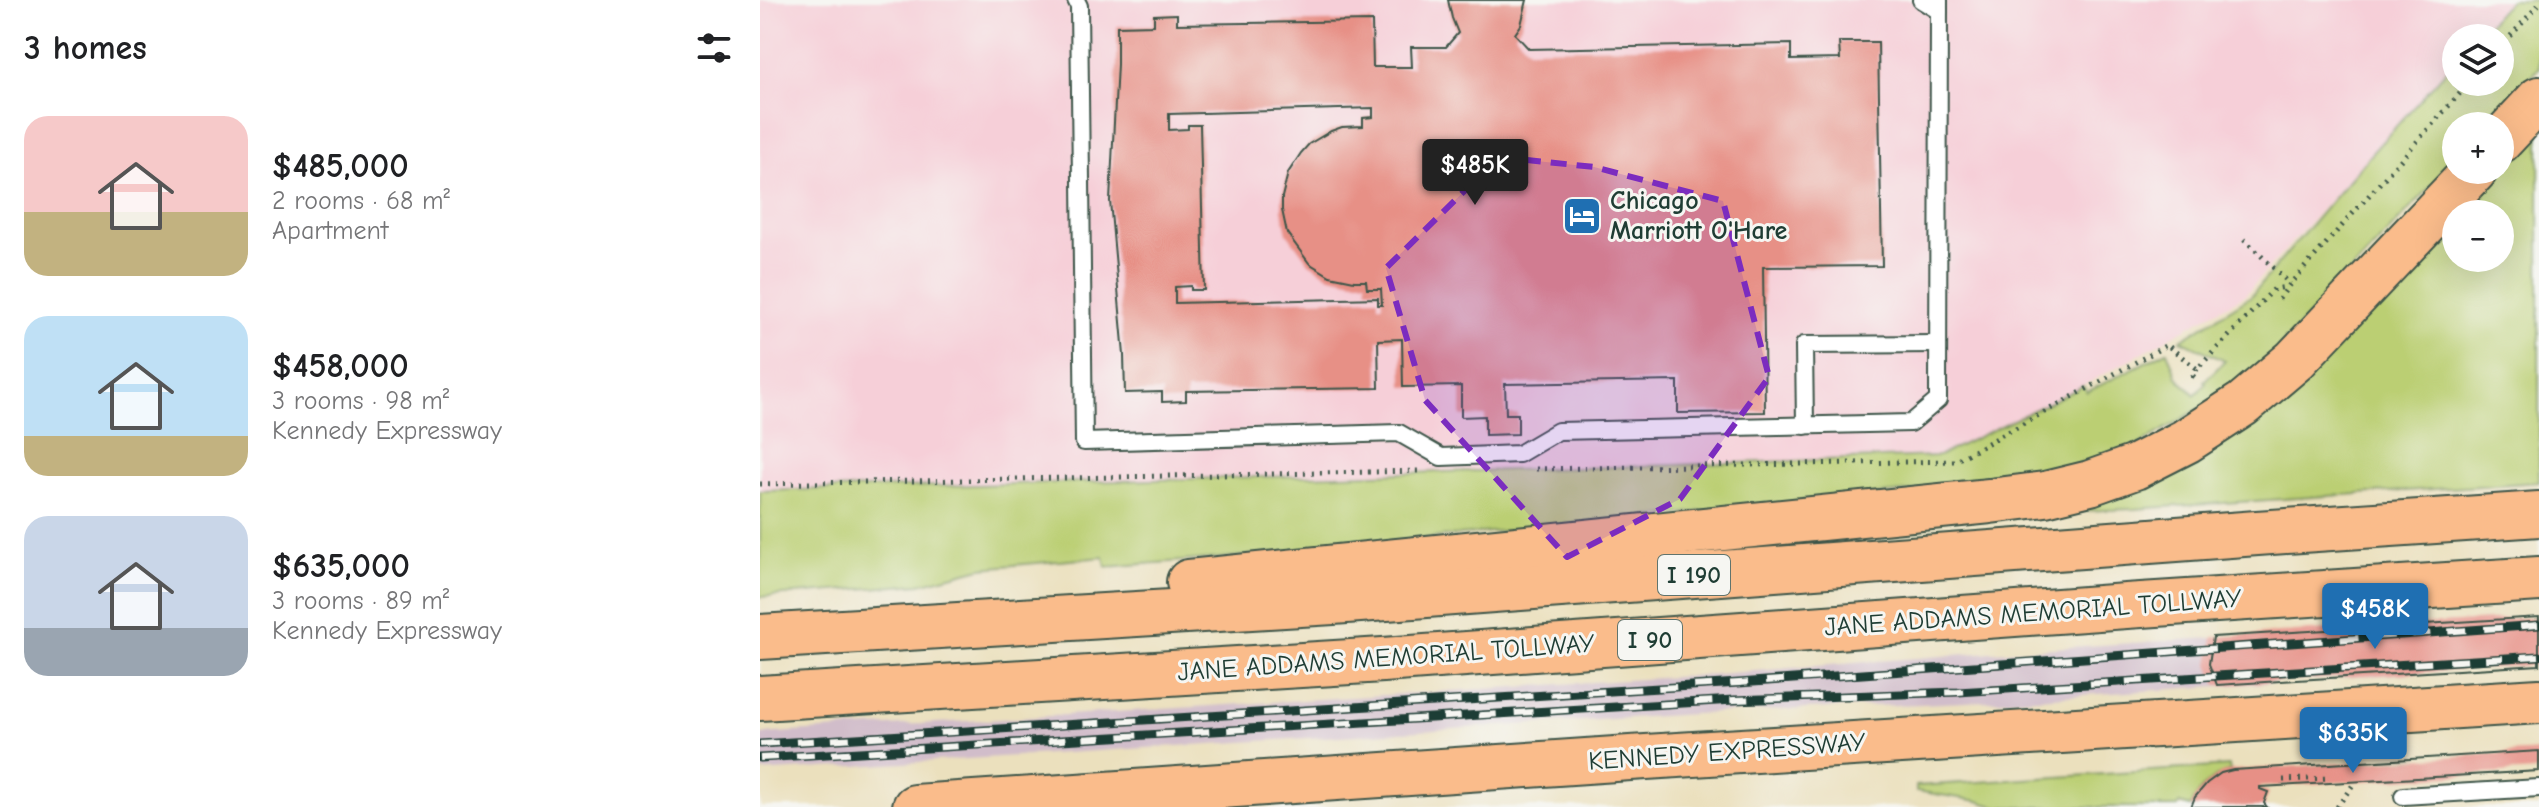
<!DOCTYPE html>
<meta charset="utf-8">
<style>
:root{--surface:#fff;--page:#f6f6f6;--text:#202124;--muted:#757577;--accent:#1f6fb2}
body{margin:0;font-family:"Comic Neue",sans-serif;background:var(--page);color:var(--text);height:100vh;display:flex;flex-direction:column;font-size:30px;white-space:nowrap}
*{box-sizing:border-box;margin:0}
p{font-size:26px;color:var(--muted)}
.icon{flex:none;width:44px;height:44px;fill:none;stroke:currentColor;stroke-width:2;stroke-linecap:round;stroke-linejoin:round}
.map{position:relative;flex:1;overflow:hidden}
.sheet{display:flex;flex-direction:column;background:var(--surface);width:760px}
.sheet>*{flex:none}
.controls{position:absolute;left:1682px;top:24px;display:grid;gap:16px}
.controls a{display:grid;place-items:center;width:72px;height:72px;border-radius:50%;background:var(--surface);box-shadow:0 8px 32px #0002;font-size:40px}
.price{position:absolute;translate:-50% -68px;padding:0 18px;border-radius:8px;background:var(--accent);color:#fff;font-size:26px;line-height:52px;filter:drop-shadow(0 2px 4px #0008)}
.price::after{content:'';position:absolute;left:50%;top:48px;width:24px;height:18px;margin-left:-12px;background:inherit;clip-path:polygon(0 0,100% 0,50% 100%)}
.price.current{background:#222;color:#fff}
ul{padding:0;list-style:none}
li{display:flex;align-items:center;gap:24px;height:200px;padding:0 24px}
li span{display:grid;place-items:center;flex:none;width:224px;height:160px;border-radius:24px;color:#555}
li>.icon{margin-inline-start:auto}
span .icon{width:96px;height:96px;fill:#fffc;stroke-width:1}
li b{font-size:34px}
h2{display:flex;justify-content:space-between;align-items:center;height:96px;padding:0 24px;font-size:34px}
main{display:flex;flex:1;min-height:0}
.map>svg:first-child{display:block}
.built{fill:#f6cfd8}
.industrial{fill:#d1bdca}
.green{fill:#bbcf73;stroke:#6d8654;stroke-width:2}
.building{fill:#e79086;fill-rule:evenodd}
.lines{fill:none;stroke-linecap:round;stroke-linejoin:round}
.service-casing{stroke:#3e5549;stroke-width:20}
.motorway-casing{stroke:#3e5549;stroke-width:48}
.path{stroke:#3e5549;stroke-width:5;stroke-dasharray:2 6;stroke-linecap:butt}
.service{stroke:#fff;stroke-width:16}
.motorway{stroke:#fabc8b;stroke-width:44}
.rail-casing{stroke:#1f3d34;stroke-width:9}
.rail{stroke:#f6f6f2;stroke-width:6;stroke-dasharray:18;stroke-linecap:butt}
.marked{fill:#7b2cbf;fill-opacity:0.2;stroke:#7b2cbf;stroke-width:6;stroke-dasharray:16 10;stroke-linejoin:round}
.labels{text-anchor:middle;dominant-baseline:central;stroke-width:6;stroke-linejoin:round;paint-order:stroke}
.shield{fill:#f6f6f2;stroke:#60746d;stroke-width:2}
.shield-label{font-size:24px;font-weight:bold;fill:#1f3d34}
.poi-label{font-size:26px;font-weight:bold;fill:#1f3d34;stroke:#f6f6f2;text-anchor:start}
.street-label{font-size:26px;fill:#1f3d34;stroke:#f6f6f2}
</style>
<main>
<section class="sheet">
<h2>3 homes<svg class="icon" aria-label="filters" viewBox="0 0 24 24"><path d="M4 7h16M4 17h16"/><circle cx="9" cy="7" r="2"/><circle cx="15" cy="17" r="2"/></svg></h2>
<ul>
<li><span style="background:linear-gradient(#f6c9c9 60%,#c2b280 0)"><svg class="icon" aria-label="home" viewBox="0 0 24 24"><path d="M3 11l9-7 9 7M6 9v11h12V9"/></svg></span><div><b>$485,000</b><p>2 rooms · 68 m²</p><p>Apartment</p></div></li>
<li><span style="background:linear-gradient(#bfe0f5 75%,#c2b280 0)"><svg class="icon" aria-label="home" viewBox="0 0 24 24"><path d="M3 11l9-7 9 7M6 9v11h12V9"/></svg></span><div><b>$458,000</b><p>3 rooms · 98 m²</p><p>Kennedy Expressway</p></div></li>
<li><span style="background:linear-gradient(#c9d6e8 70%,#9aa5b1 0)"><svg class="icon" aria-label="home" viewBox="0 0 24 24"><path d="M3 11l9-7 9 7M6 9v11h12V9"/></svg></span><div><b>$635,000</b><p>3 rooms · 89 m²</p><p>Kennedy Expressway</p></div></li>
</ul>
</section>
<div class="map">
<svg width="1779" height="807" viewBox="0 0 1779 807">
<rect width="100%" height="100%" fill="#f6f6f2"/>
<filter id="ink" filterUnits="userSpaceOnUse"><feTurbulence type="fractalNoise" baseFrequency=".0125" numOctaves="2"/><feDisplacementMap in="SourceGraphic" scale="16" xChannelSelector="R" yChannelSelector="G"/><feConvolveMatrix kernelMatrix="1 2 1 2 8 2 1 2 1" color-interpolation-filters="sRGB"/></filter>
<filter id="wash" filterUnits="userSpaceOnUse"><feTurbulence type="fractalNoise" baseFrequency=".006" numOctaves="4" result="noise"/><feDisplacementMap in="SourceGraphic" scale="32" xChannelSelector="R" yChannelSelector="G"/><feGaussianBlur stdDeviation="1.8" result="paint"/><feColorMatrix in="noise" values="0 0 0 0 0 0 0 0 0 0 0 0 0 0 0 0 0 1.4 0 .05"/><feComposite in="paint" operator="in"/></filter>
<g filter="url(#wash)">
<rect width="100%" height="100%" fill="#ebe0bd"/>
<path class="built" d="M0 0H1750L1716 38H1696V60L1485 295 1323 386 1179 456 0 491Z"/>
<path class="industrial" d="M1779 617V665L1230 701 934 714 0 772V734L931 676 1232 652Z"/>
<g class="green">
<path d="M1750 0H1779V68L1725 126H1696V160L1490 378 1375 447 1268 480 461 558 346 567 344 557 221 568 160 584 0 597V491L824 468 1179 456 1323 386 1327 392 1407 351 1417 377 1435 395 1446 383 1444 381 1465 361 1421 340 1491 296 1611 154 1696 60V82H1740V38H1716Z"/>
<path d="M1779 126V482L1374 509 1320 511 1308 508 1696 217V258H1740V214H1699Z"/>
<path d="M1469 766 1470 771C1451 776 1438 790 1431 807L1419 804 1418 807H1237L1218 801 1156 791V786Z"/>
</g>
<g id="blocks">
<g class="building">
<path d="M688 0H767L761 25 755 34 769 49 1031 44V60L1080 59 1079 42H1118L1122 266 1003 267 1005 412 918 413V381L745 384 746 414H758V434L725 435V416L701 417V386L643 387 642 339 618 340 619 388 426 391V401L402 402V392L365 393 364 355 350 201 357 64V26L394 25V15L417 14V24L612 21 613 67H652L651 47H686L698 33 692 18ZM613 108V117L603 118V126L582 127 571 131 549 144 541 153 528 173 522 197V210L527 233 549 263 570 276 594 281H606L607 289H621L622 305H618V298L415 303V287L431 286V290H444L440 125H428V129L409 130V114Z"/>
<path d="M1779 617V665L1457 685 1449 664 1453 637Z"/>
<path d="M1779 751V771L1500 787V789L1508 792 1504 803 1507 807H1431L1435 797 1447 783 1461 773 1473 770Z"/>
</g>
</g>
</g>
<g filter="url(#ink)">
<use href="#blocks" fill-opacity="0" stroke="#3e5549" stroke-width="2"/>
<g class="lines">
<defs>
<g id="service">
<path d="M316 0 319 6 324 442 639 433 681 457 759 454 798 431 1151 423 1178 400 1179 0"/>
<path d="M1161 0 1179 11"/>
<path d="M1045 426 1044 345 1178 344"/>
<path d="M1643 796 1779 788"/>
</g>
<g id="motorway">
<path d="M1740 141 1779 99"/>
<path d="M429 582 1230 501 1285 494 1330 483 1375 467 1426 441 1483 404 1535 360 1715 170"/>
<path d="M0 637 573 602 1497 533 1779 514"/>
<path d="M0 698 623 660 1366 606 1779 579"/>
<path d="M155 807 870 758 1779 701"/>
</g>
</defs>
<use href="#service" class="service-casing"/>
<use href="#motorway" class="motorway-casing"/>
<g class="path">
<path d="M1740 48 1779 4"/>
<path d="M1484 239 1530 284"/>
<path d="M1519 299 1530 284 1710 82"/>
<path d="M1437 369 1433 376 1439 381"/>
<path d="M776 469 1195 461 1407 345 1437 369 1514 289 1527 287"/>
<path d="M0 484 662 471"/>
<path d="M1523 780 1570 778"/>
<path d="M1577 807 1595 782"/>
</g>
<use href="#service" class="service"/>
<use href="#motorway" class="motorway"/>
<defs>
<g id="rail">
<path d="M0 744 979 683 1779 625"/>
<path d="M0 758 974 700 1198 692 1779 656"/>
</g>
</defs>
<use href="#rail" class="rail-casing"/>
<use href="#rail" class="rail"/>
</g>
</g>
<path class="marked" d="M739 157 834 167 963 201 1009 377 920 499 807 557 665 400 626 268Z"/>
<defs>
<symbol id="hotel-square" viewBox="-11 -11 22 22"><rect x="-9" y="-9" width="18" height="18" rx="4" fill="#1f6fb2" stroke="#f6f6f2"/><path d="M-6-4.5h1.5V1H6V5H4.5V3h-9V5H-6ZM-4 0a1.8 1.8 0 1 1 3.6 0ZM.5 0V-2.5h3Q6-2.5 6 0Z" fill="#fff"/></symbol>
</defs>
<g fill-rule="evenodd">
<use href="#hotel-square" x="800" y="194" width="44" height="44"/>
</g>
<g class="labels">
<g class="shield">
<rect x="898" y="555" width="72" height="40" rx="6"/>
<rect x="858" y="620" width="64" height="40" rx="6"/>
</g>
<g class="shield-label">
<text x="934" y="575">I 190</text>
<text x="890" y="640">I 90</text>
</g>
<g class="poi-label">
<text x="850" y="201">Chicago<tspan x="850" dy="30">Marriott O'Hare</tspan></text>
</g>
<g class="street-label">
<text transform="translate(1273 613) rotate(-4)">JANE ADDAMS MEMORIAL TOLLWAY</text>
<text transform="translate(626 658) rotate(-4)">JANE ADDAMS MEMORIAL TOLLWAY</text>
<text transform="translate(967 752) rotate(-4)">KENNEDY EXPRESSWAY</text>
</g>
</g>
</svg>
<div class="controls">
<a><svg class="icon" aria-label="layers" viewBox="0 0 24 24"><path d="M12 4l9 5-9 5-9-5zM3 14l9 5 9-5"/></svg></a>
<a>+</a>
<a>−</a>
</div>
<b class="price current" style="left:715px;top:207px">$485K</b>
<b class="price" style="left:1615px;top:651px">$458K</b>
<b class="price" style="left:1593px;top:775px">$635K</b>
</div>
</main>
